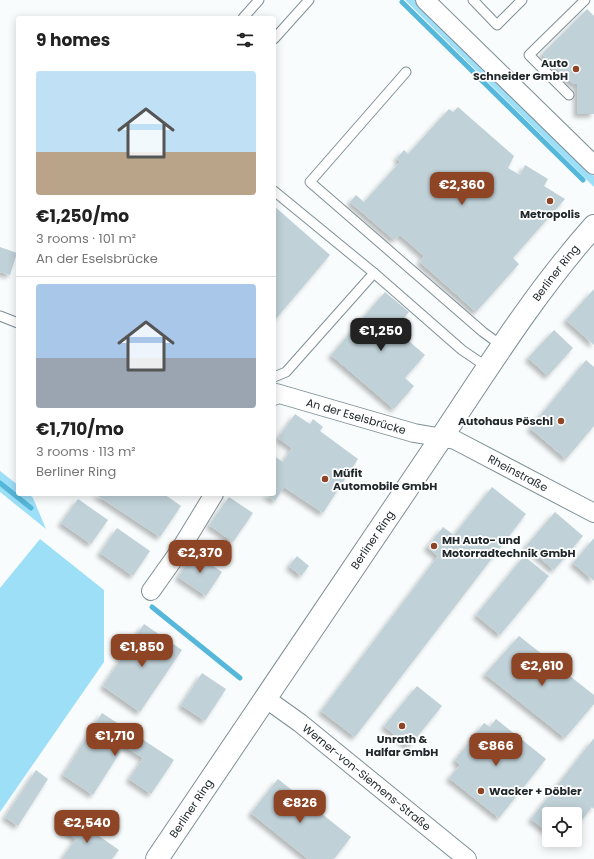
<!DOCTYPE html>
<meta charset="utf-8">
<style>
:root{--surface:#fff;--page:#f6f6f6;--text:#222;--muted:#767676;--line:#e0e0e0;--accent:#8d4525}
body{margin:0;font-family:Poppins,sans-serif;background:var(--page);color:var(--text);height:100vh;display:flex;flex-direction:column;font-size:15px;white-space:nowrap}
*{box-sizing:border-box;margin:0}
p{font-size:13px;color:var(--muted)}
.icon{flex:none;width:22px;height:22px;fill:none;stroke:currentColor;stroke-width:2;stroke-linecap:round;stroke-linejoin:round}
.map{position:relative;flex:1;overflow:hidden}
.side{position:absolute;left:16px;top:16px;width:260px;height:480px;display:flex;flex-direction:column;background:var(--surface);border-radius:4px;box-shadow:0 2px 10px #0003}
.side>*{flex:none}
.fabs{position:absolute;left:542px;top:807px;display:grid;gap:8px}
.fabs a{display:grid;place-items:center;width:40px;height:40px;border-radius:4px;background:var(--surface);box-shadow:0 2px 10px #0003;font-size:20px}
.price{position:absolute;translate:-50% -34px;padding:0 9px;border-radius:8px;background:var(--accent);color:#fff;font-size:13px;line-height:26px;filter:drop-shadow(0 1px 2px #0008)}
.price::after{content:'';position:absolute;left:50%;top:24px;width:12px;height:9px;margin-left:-6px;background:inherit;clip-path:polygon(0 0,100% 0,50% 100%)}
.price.active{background:#222;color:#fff}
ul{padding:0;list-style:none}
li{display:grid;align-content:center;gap:8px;height:212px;padding:0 20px}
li+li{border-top:1px solid var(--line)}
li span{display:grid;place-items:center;height:124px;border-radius:4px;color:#555}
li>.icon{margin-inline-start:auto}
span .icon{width:72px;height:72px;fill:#fffc;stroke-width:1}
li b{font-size:17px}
h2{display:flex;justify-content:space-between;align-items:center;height:48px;padding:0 20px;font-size:17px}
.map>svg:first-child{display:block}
.green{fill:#9edff8}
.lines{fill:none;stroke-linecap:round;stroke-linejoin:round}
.stream{stroke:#55b7d9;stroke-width:5}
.building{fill:#c0d1d8;filter:url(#shadow)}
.service-casing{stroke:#7f9096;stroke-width:11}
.minor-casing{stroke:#7f9096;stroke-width:20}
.tertiary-casing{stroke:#7f9096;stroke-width:24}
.service{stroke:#fff;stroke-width:9}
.minor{stroke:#fff;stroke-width:18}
.tertiary{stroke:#fff;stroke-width:22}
.poi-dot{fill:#8d4525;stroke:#fff;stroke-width:1.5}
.labels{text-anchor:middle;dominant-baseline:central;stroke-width:3.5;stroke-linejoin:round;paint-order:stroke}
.poi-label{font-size:11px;font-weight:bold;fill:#21282b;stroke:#fff;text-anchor:start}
.street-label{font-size:11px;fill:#21282b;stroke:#fff}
</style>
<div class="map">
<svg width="594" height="859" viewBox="0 0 594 859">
<defs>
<filter id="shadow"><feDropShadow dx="-3.5" dy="3.5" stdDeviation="2" flood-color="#0004"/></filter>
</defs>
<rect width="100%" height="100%" fill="#f8fcfd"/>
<g class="green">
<path d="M405 0H415L594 176V187Z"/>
<path d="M0 471 18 485V494H29L33 498 46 529 0 492Z"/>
<path d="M40 539 104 590V662L0 812V588Z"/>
</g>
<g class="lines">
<g class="stream">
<path d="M402 2 583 180"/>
<path d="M0 483 31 508"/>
<path d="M152 607 240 678"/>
</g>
</g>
<g class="building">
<path d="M587 9 594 16V114H577V84H573L542 54Z"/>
<path d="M458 107 514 156 508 168 520 175 525 165 548 179 544 186 565 199 513 258 519 264 476 312 420 262 424 256 400 235 394 240 350 202 356 195 364 202 400 162 397 158 404 150 408 154 449 109 453 112Z"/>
<path d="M274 206 330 255 274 321Z"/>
<path d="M0 247 17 253 10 275 0 272Z"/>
<path d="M594 289V345L566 320Z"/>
<path d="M385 292 409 312 395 329 425 355 405 378 414 386 394 409 331 355Z"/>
<path d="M554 330 573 348 548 376 528 358Z"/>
<path d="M586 360 594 367V426L566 459 530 428Z"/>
<path d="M295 414 310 424 313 419 323 427 320 431 358 459 323 513 284 487 275 501 265 494H274V456L283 462 292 448 278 438Z"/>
<path d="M492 487 526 514 355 737 321 711 438 556 427 547 443 527 454 535Z"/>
<path d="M95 494H164L181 506 160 537Z"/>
<path d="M229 497 253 513 233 542 209 525Z"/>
<path d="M78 499 108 520 91 544 61 523Z"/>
<path d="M555 512 583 536 554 570 526 546Z"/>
<path d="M117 528 150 551 133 576 100 553Z"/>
<path d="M594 538V581L573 563Z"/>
<path d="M194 553 222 572 206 596 178 577Z"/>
<path d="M297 556 309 566 301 576 289 566Z"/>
<path d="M524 556 549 576 500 635 476 615Z"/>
<path d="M144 624 182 650 140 712 103 686Z"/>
<path d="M519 636 594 695V704L565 738 485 674Z"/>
<path d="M202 673 226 689 205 721 181 705Z"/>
<path d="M417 686 442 706 409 747 384 726Z"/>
<path d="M102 713 174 760 151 794 129 779 143 758 124 746 93 795 63 775Z"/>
<path d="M496 719 546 759 499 818 449 778 460 765 455 760 484 723 490 727Z"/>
<path d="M594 738V809L592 807 575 829V814H549V833L531 819Z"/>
<path d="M36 770 48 779 18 826 5 817Z"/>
<path d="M278 779 351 837 334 859H308L251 813Z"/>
<path d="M72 817 119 850 112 859H66L63 857 76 839 63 830Z"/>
</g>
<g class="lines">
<defs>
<g id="service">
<path d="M473 0 497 25 522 0"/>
<path d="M243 18 259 0"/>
<path d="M274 39 309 0"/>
<path d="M406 72 310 182 483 332 502 346"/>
<path d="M569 95 529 55 585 0"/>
<path d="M274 191 374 273 286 372 274 377"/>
<path d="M374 273 462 350 487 367"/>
<path d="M0 316 18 323"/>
</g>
<g id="minor">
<path d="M425 0 594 165"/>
<path id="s1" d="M274 396 276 393 414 433 455 440 594 513"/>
<path d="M151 591 178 553 214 494"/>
<path id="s2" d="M265 698 300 723 467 859"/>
</g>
<g id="tertiary">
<path id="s3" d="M157 859C246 726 336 594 425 462 480 381 529 299 594 226"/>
</g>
</defs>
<use href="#service" class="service-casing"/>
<use href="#minor" class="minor-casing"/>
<use href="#tertiary" class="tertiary-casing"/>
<use href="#service" class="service"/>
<use href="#minor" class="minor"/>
<use href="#tertiary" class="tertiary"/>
</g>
<g class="poi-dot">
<circle cx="576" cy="69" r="4"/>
<circle cx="550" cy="201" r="4"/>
<circle cx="561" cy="421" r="4"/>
<circle cx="325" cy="479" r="4"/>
<circle cx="434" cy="546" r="4"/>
<circle cx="402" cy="726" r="4"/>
<circle cx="481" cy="791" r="4"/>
</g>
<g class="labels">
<g class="poi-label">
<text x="568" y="63" text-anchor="end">Auto<tspan x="568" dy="13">Schneider GmbH</tspan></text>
<text x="550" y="214" text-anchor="middle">Metropolis</text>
<text x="553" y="421" text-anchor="end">Autohaus Pöschl</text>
<text x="333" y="473">Müfit<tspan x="333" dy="13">Automobile GmbH</tspan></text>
<text x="442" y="540">MH Auto- und<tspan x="442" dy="13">Motorradtechnik GmbH</tspan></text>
<text x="402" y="739" text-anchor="middle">Unrath &amp;<tspan x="402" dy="13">Halfar GmbH</tspan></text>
<text x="489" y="791">Wacker + Döbler</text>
</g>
<g class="street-label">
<text stroke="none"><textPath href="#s3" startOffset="709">Berliner Ring</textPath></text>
<text stroke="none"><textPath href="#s1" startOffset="87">An der Eselsbrücke</textPath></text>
<text stroke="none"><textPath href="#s1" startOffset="260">Rheinstraße</textPath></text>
<text stroke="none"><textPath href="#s3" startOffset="385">Berliner Ring</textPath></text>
<text stroke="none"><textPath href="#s2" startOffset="129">Werner-von-Siemens-Straße</textPath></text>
<text stroke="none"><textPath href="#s3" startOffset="61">Berliner Ring</textPath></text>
</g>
</g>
</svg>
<div class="fabs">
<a><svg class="icon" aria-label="locate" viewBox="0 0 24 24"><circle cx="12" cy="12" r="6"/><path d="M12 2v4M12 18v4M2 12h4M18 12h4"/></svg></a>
</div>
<b class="price" style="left:462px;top:206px">€2,360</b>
<b class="price active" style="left:381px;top:352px">€1,250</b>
<b class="price" style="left:200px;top:574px">€2,370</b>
<b class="price" style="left:142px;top:668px">€1,850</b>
<b class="price" style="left:542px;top:687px">€2,610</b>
<b class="price" style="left:115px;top:757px">€1,710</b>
<b class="price" style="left:496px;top:767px">€866</b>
<b class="price" style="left:300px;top:824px">€826</b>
<b class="price" style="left:87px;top:844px">€2,540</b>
<section class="side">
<h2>9 homes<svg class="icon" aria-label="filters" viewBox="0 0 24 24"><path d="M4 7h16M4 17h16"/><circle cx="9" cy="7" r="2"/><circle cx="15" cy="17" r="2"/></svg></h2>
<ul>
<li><span style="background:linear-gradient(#bfe0f5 65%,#b9a48a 0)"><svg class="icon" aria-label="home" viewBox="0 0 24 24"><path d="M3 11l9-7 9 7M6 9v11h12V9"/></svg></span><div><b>€1,250/mo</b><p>3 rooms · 101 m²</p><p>An der Eselsbrücke</p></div></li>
<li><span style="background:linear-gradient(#a9c7e8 60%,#9aa5b1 0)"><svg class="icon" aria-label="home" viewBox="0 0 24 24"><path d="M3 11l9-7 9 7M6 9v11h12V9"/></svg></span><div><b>€1,710/mo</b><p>3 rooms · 113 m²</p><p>Berliner Ring</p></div></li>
</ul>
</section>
</div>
